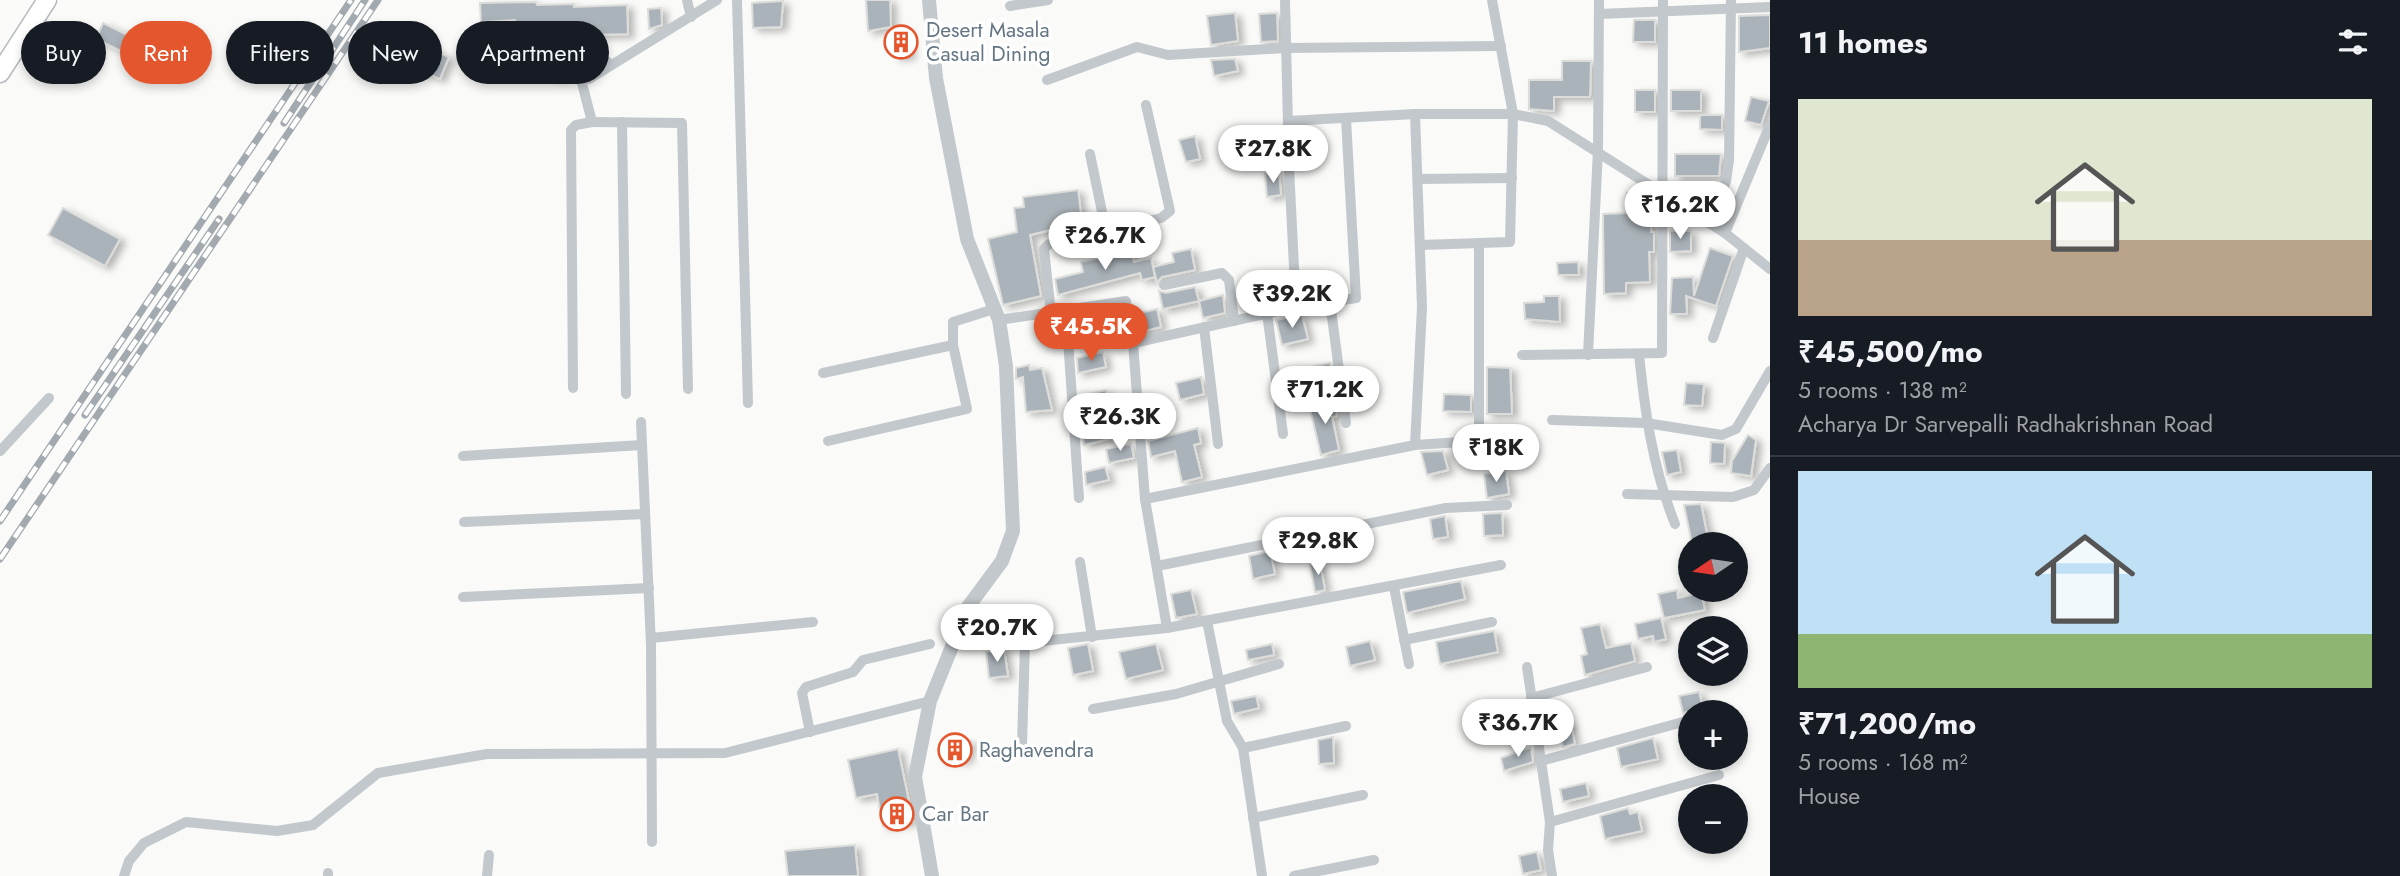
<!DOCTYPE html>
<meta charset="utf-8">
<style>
:root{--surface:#171b24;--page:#242831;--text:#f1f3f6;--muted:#9ea1a6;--line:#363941;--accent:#e4572e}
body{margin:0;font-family:Jost,sans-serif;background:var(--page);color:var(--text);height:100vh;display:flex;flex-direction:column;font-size:26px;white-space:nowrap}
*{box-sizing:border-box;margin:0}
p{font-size:23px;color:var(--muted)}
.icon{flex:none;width:38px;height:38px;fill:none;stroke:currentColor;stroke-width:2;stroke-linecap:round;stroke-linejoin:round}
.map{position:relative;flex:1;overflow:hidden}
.sheet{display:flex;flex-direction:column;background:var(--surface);width:630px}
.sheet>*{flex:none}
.banner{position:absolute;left:21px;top:21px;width:665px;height:63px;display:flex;gap:14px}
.needle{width:46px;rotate:257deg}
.fabs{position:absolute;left:1678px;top:532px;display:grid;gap:14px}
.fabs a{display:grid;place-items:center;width:70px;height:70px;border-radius:50%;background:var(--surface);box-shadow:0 4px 10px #0003;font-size:35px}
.price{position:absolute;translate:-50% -60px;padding:0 16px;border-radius:24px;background:#fff;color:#222;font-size:23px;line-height:46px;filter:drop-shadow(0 2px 4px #0008)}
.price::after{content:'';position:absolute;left:50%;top:42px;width:21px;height:16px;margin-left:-10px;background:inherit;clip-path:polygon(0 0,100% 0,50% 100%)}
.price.active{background:var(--accent);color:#fff}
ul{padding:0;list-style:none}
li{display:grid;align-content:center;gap:14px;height:371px;padding:0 28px}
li+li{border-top:2px solid var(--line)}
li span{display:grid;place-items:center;height:217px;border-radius:0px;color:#555}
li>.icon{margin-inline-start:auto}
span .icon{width:126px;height:126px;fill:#fffc;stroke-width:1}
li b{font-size:30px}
h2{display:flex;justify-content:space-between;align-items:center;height:84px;padding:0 28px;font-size:30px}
.chip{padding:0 24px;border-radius:32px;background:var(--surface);box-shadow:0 4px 10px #0003;font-size:24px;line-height:63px}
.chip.active{background:var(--accent);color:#fff}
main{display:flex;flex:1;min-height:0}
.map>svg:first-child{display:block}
.building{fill:#aab3b9;stroke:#dcdcda;stroke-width:2;filter:url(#shadow)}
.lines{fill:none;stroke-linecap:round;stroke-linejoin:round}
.primary-casing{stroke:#b5babe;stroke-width:21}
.minor{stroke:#c3c8cc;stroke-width:10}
.tertiary{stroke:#c3c8cc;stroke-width:14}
.primary{stroke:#fff;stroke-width:18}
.rail-casing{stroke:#a2aab0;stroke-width:7}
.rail{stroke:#fff;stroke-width:4.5;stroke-dasharray:13;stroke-linecap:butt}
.labels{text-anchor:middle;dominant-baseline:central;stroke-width:7;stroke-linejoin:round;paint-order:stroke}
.poi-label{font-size:21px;fill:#657683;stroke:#fff;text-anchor:start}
</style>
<main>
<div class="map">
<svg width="1770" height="876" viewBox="0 0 1770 876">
<defs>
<filter id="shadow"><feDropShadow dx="5.5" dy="3.5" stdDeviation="3.5" flood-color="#0004"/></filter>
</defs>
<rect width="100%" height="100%" fill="#fafaf8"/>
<g class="building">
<path d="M866 0H890L891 27 868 31Z"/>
<path d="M783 1 781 27 753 28 752 3Z"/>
<path d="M536 2 537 5 574 4V7L627 5 628 34 592 35 591 28 516 29 515 20 481 22 480 3Z"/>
<path d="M661 8 662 25 649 29 648 9Z"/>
<path d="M1235 13 1238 41 1211 45 1207 16Z"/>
<path d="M1277 13 1278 41 1261 42 1259 14Z"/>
<path d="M1770 15V48L1739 52V16Z"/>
<path d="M1634 20H1655V42H1633Z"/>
<path d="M103 23 162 52 154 67 96 39Z"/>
<path d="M906 28 910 55 896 57 892 30Z"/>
<path d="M397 35 449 57 440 79 388 57Z"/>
<path d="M477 43 496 44 497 67 478 68Z"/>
<path d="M543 46H562L563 77H551V67H544Z"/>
<path d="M1235 59 1238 71 1214 76 1211 60Z"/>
<path d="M1562 61H1591L1590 97H1554V111L1529 109V80H1562Z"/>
<rect x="1635" y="90" width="20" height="22"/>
<rect x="1671" y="90" width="30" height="21"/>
<path d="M1751 97 1769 101 1761 125 1745 121Z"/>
<path d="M1700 115H1722V130L1700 129Z"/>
<path d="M1195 136 1200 159 1186 162 1179 140Z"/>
<path d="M1675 154H1721L1719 176H1675Z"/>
<path d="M1279 173 1281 195 1267 197 1265 174Z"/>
<path d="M1078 190 1081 214 1073 215 1075 224 1030 235 1041 296 1003 305 988 239 1017 232 1014 208 1024 207 1023 197Z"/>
<path d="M1627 193H1646L1652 196 1651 232H1654V252H1649L1650 282 1626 283V293L1604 294 1603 214 1628 213Z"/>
<path d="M63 208 120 239 105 266 48 235Z"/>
<path d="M1670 231H1691V251L1670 252Z"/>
<path d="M1710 248 1733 256 1716 306 1686 296 1687 314H1670L1672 278 1693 277 1694 296Z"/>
<path d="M1191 249 1195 270 1162 277 1157 282 1153 267 1174 262 1172 253Z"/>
<path d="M1131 251 1134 262 1151 258 1155 277 1142 280 1140 273 1058 295 1055 279 1083 272 1081 262Z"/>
<path d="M1578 262 1579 275H1558L1557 263Z"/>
<path d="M1195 287 1199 301 1163 309 1159 291 1166 293Z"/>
<path d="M1223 295 1225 313 1203 318 1199 301Z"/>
<path d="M1544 296H1559L1560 322 1525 319 1524 303 1544 302Z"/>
<path d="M1157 309 1161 327 1140 332 1136 314Z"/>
<path d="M1098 314 1102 331 1076 337 1074 319Z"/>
<path d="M1302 315 1308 339 1282 345 1276 320Z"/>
<path d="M1103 352 1106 367 1078 373 1077 358Z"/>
<path d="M1330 363 1332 377 1310 382 1307 368Z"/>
<path d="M1029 365 1030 370 1042 368 1052 410 1026 412 1023 377 1016 379V368Z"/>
<path d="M1487 367 1510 368 1512 414H1487Z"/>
<path d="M1201 377 1204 394 1180 400 1176 383Z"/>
<path d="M1686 383 1704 384 1702 406 1684 405Z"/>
<path d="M1106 390 1109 404 1101 406 1109 439 1084 445 1080 396Z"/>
<path d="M1444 394 1471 395V412L1443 411Z"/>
<path d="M1335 399 1337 416 1332 417 1339 450 1321 455 1309 405Z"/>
<path d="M1198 428 1201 443 1194 445 1202 477 1182 482 1175 451 1151 457 1148 441Z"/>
<path d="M1748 435 1756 440 1751 476 1731 473 1732 461Z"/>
<path d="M1711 442 1725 443 1724 464 1710 463Z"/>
<path d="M1131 444 1134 458 1109 463 1106 449Z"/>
<path d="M1677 450 1681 472 1667 475 1662 452Z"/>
<path d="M1443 451 1448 470 1427 475 1421 452Z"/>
<path d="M1105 467 1109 480 1086 485 1085 472Z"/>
<path d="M1506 471 1509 494 1487 498 1484 474Z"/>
<path d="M1701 504 1709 544H1692L1684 505Z"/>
<path d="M1502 513 1503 535 1484 536 1483 514Z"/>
<path d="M1445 516 1448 537 1433 539 1430 519Z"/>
<path d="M1270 551 1275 574 1253 579 1249 556Z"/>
<path d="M1320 563 1325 590 1315 592 1310 565Z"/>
<path d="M1461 581 1465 599 1407 613 1403 592Z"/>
<path d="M1191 590 1197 614 1176 618 1171 594Z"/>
<path d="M1677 590 1678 598 1701 593 1705 610 1664 618 1658 594Z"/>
<path d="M1661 618 1666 639 1654 642 1653 636 1638 639 1635 624Z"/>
<path d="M1600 624 1606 648 1631 643 1635 661 1585 675 1581 656 1587 654 1581 628Z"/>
<path d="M1494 631 1498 652 1440 664 1436 642Z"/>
<path d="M1370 641 1375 660 1350 666 1346 647Z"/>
<path d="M1088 644 1093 671 1073 675 1068 648Z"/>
<path d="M1156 644 1163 670 1126 679 1119 652Z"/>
<path d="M1272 644 1274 655 1248 660 1246 650Z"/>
<path d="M1004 649 1008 676 989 678 986 652Z"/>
<path d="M1699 692 1703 708 1683 713 1679 696Z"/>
<path d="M1256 696 1259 708 1234 714 1231 701Z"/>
<path d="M1570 721 1575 744 1563 747 1558 724Z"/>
<path d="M1333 737 1334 763 1319 764 1318 740Z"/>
<path d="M1653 738 1658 759 1621 767 1617 748Z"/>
<path d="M942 741H971L966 760 941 759Z"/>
<path d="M1531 747 1533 762 1504 771 1501 758Z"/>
<path d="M898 749 913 821 883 826 877 794 856 798 848 760Z"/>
<path d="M1586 783 1589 796 1563 802 1560 789Z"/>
<path d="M1628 808 1630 814 1638 812 1642 831 1605 839 1600 816Z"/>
<path d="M855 845 858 876H788L785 851Z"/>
<path d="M1537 852 1541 870 1523 874 1519 856Z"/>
</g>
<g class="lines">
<defs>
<path id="primary" d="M0 73 47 0"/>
</defs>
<use href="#primary" class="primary-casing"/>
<g class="minor">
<path d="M687 0 691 17"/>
<path d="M737 0 748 403"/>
<path d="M1285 0 1289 167 1296 307"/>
<path d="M1010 6 1048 0"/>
<path d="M1599 14 1770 7"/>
<path d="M479 36 580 39 611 65"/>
<path d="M589 79 717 0"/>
<path d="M1047 80 1137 47 1168 55 1286 48 1501 46"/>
<path d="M1288 121 1415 114H1513L1548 121 1725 233 1770 269"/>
<path d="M592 122 682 123 688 389"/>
<path d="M622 122 626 394"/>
<path d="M1090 154 1106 231"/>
<path d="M1418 179 1512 178"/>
<path d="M1711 224 1726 181 1729 160 1731 0"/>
<path d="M1725 233 1770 125"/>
<path d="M1420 245 1510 242 1513 114 1492 0"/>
<path d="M1164 285 1222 273 1229 280 1234 321"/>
<path d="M1330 302 1346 423"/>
<path d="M1066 311 1079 498"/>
<path d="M1051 313 1044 249 1049 244 1161 218 1170 211 1146 105"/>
<path d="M1267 313 1283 434"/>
<path d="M999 320 1126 301 1133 343 1145 499 1167 628"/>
<path d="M1204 327 1218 444"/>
<path d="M1713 338 1744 248"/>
<path d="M1133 343 1296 307 1356 298 1346 119"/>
<path d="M1639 354C1645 413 1653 469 1675 524"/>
<path d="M1522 355 1662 353 1663 0"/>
<path d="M1588 355 1598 150 1599 0"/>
<path d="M823 373 953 345"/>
<path d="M573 388 571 130 576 125 592 122 582 83"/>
<path d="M1552 420 1646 423 1722 435 1736 429 1770 371"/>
<path d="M641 422 651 645 652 842"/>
<path d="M1479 440V244"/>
<path d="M828 441 967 409 953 345V322L994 309"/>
<path d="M1415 445 1422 307 1415 114"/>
<path d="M0 451 49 398"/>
<path d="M463 456 642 445"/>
<path d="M1627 494 1733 497 1754 490 1770 468"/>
<path d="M1145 499 1415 445 1506 439"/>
<path d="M464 522 645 514"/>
<path d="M1080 562 1092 637"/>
<path d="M1157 566 1446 508 1507 505"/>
<path d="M1394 587 1409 664"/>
<path d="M463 597 649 588"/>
<path d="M1207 621 1227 721 1243 748 1262 876"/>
<path d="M651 638 813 622"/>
<path d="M1404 640 1492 622"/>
<path d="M1014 644 1167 628 1501 565"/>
<path d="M1527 667 1550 822 1548 850 1552 876"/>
<path d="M1531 698 1647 667"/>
<path d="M1093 709 1176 694 1279 664"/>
<path d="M810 732 802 693 806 687 853 672 863 660 930 644"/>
<path d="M1022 744 1025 643"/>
<path d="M1243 748 1346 726"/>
<path d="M1541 761 1690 720"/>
<path d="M1253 818 1363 795"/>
<path d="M1550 822 1719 775"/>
<path d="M124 876 129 861 144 843 186 822 277 831 313 825 378 773 487 754 725 753 930 701"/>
<path d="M328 876V873"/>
<path d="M487 876 489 855"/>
<path d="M1294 876 1374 860"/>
</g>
<path class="tertiary" d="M929 0 936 78 967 239 999 320 1006 366 1013 531 1002 561 968 607 930 701 915 777 932 876"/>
<use href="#primary" class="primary"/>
<defs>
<g id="rail">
<path d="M284 123 365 0"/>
<path d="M85 415 219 219"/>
<path d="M0 521 351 0"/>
<path d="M0 559 378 0"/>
</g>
</defs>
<use href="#rail" class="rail-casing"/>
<use href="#rail" class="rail"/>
</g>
<defs>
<symbol id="building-ring" viewBox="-11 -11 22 22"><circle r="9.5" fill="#fff" stroke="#e4572e" stroke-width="1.5"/><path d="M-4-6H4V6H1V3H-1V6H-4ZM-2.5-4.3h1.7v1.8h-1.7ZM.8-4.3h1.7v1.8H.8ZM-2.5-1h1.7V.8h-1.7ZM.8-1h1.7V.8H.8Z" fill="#e4572e"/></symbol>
</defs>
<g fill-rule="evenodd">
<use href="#building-ring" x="882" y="23" width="38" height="38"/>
<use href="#building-ring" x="936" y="731" width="38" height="38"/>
<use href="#building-ring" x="878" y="795" width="38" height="38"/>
</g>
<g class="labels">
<g class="poi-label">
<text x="926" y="30">Desert Masala<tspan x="926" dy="24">Casual Dining</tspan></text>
<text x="979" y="750">Raghavendra</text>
<text x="922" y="814">Car Bar</text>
</g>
</g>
</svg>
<div class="fabs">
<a><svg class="needle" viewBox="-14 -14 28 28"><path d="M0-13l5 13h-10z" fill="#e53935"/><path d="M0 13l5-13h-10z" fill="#9ea1a6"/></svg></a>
<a><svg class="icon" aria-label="layers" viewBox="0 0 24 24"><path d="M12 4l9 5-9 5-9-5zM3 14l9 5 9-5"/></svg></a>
<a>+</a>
<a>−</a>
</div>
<b class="price" style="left:1273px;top:185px">₹27.8K</b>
<b class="price" style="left:1680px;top:241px">₹16.2K</b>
<b class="price" style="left:1105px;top:272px">₹26.7K</b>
<b class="price" style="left:1292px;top:330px">₹39.2K</b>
<b class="price active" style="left:1091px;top:363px">₹45.5K</b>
<b class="price" style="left:1325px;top:426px">₹71.2K</b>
<b class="price" style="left:1120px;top:453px">₹26.3K</b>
<b class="price" style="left:1496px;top:484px">₹18K</b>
<b class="price" style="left:1318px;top:577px">₹29.8K</b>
<b class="price" style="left:997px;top:664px">₹20.7K</b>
<b class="price" style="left:1518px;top:759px">₹36.7K</b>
<div class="banner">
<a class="chip">Buy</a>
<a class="chip active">Rent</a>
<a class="chip">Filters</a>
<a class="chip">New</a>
<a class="chip">Apartment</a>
</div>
</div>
<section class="sheet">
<h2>11 homes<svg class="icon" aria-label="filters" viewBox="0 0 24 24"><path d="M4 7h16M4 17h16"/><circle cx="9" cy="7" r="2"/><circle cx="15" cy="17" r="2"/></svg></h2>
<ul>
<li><span style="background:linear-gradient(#dfe7d0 65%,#b9a48a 0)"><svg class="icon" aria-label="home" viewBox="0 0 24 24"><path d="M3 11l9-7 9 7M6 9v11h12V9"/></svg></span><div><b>₹45,500/mo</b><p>5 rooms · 138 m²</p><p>Acharya Dr Sarvepalli Radhakrishnan Road</p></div></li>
<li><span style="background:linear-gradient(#bfe0f5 75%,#8fb573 0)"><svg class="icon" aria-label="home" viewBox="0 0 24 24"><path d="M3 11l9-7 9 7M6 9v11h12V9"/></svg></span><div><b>₹71,200/mo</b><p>5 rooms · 168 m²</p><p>House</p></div></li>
</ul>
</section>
</main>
